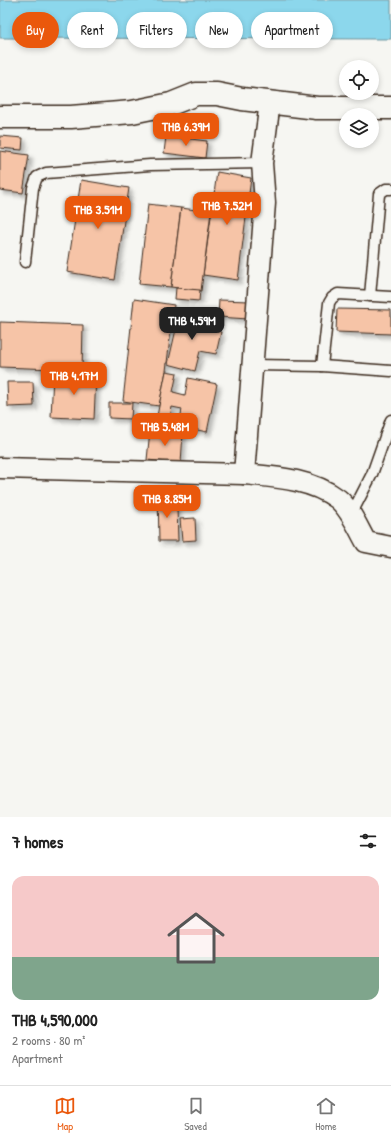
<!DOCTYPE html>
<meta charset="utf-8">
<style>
:root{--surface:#fff;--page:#f6f6f6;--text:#222;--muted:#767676;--line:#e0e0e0;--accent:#ea580c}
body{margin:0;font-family:"Patrick Hand",sans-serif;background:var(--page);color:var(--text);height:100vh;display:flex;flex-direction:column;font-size:15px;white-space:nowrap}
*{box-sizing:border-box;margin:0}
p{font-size:13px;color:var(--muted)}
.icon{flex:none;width:22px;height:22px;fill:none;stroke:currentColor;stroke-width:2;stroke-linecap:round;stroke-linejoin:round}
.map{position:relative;height:817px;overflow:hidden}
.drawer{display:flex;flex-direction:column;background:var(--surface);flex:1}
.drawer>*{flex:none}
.banner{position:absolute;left:12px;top:12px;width:367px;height:36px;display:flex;gap:8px}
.tools{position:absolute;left:339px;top:60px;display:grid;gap:8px}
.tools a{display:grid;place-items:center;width:40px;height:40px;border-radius:50%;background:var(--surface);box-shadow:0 2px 6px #0003;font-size:20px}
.price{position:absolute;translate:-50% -34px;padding:0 9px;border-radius:8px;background:var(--accent);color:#fff;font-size:13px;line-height:26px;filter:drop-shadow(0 1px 2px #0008)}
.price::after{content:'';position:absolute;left:50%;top:24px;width:12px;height:9px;margin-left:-6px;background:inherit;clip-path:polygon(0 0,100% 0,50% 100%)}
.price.on{background:#222;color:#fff}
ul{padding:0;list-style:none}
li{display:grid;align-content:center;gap:8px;height:212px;padding:0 12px}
li span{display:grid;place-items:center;height:124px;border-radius:12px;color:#555}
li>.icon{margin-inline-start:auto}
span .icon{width:72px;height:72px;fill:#fffc;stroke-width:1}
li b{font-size:17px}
h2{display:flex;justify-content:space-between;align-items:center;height:48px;padding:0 12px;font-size:17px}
.chip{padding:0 14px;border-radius:18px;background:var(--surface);box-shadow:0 2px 6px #0003;font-size:14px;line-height:36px}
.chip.on{background:var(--accent);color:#fff}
.tabs{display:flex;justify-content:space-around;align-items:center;height:56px;border-top:1px solid var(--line);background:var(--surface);font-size:11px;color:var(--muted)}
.tabs a{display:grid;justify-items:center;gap:2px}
.tabs .on{color:var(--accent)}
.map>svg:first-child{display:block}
.water{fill:#8cd7ec;stroke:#6c929a}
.building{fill:#f6c4a7;stroke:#3b2a1e;filter:url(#shadow)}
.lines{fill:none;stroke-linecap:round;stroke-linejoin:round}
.service-casing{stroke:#3b2a1e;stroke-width:13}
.minor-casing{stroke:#3b2a1e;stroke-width:23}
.tertiary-casing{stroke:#3b2a1e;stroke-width:25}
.service{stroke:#f6f6f2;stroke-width:10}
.minor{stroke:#f6f6f2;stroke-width:20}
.tertiary{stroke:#f6f6f2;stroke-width:22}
</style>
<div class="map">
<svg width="391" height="817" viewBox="0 0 391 817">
<defs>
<filter id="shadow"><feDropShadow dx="3.5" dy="3.5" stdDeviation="2" flood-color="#0004"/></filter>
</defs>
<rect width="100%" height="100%" fill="#f6f6f2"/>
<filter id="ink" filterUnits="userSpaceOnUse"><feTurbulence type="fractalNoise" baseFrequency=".025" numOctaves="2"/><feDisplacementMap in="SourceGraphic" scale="8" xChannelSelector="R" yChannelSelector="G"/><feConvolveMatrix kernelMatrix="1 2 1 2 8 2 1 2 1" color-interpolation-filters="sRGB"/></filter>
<g filter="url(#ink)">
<path class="water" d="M0 0H391V39L0 38Z"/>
<g class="building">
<path d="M0 136 23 138 22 150 0 148Z"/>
<path d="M166 136 207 141 205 158 164 153Z"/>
<path d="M0 151 29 155 23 193 0 190Z"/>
<path d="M217 172 251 178 238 280 203 275Z"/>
<path d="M81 180 129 188 115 280 67 272Z"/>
<path d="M148 204 181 208 171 287 139 284Z"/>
<path d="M181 208 211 212 201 291 171 287Z"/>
<path d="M176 288 200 290 199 301 175 299Z"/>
<path d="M134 299 174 305 166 371 159 406 123 401Z"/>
<path d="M219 300 249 301 248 319 218 317Z"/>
<path d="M337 309 391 310V334L336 332Z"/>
<path d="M180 312 208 318 205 327 221 332 216 354 200 351 195 371 168 364Z"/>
<path d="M0 322 83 325 82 370 0 367Z"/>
<path d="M166 371 177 373 173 392 185 395 188 378 217 384 207 432 179 426 182 409 172 407 168 429 155 426Z"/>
<path d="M53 374 96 376 94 419 51 417Z"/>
<path d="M7 382H33L34 406 8 407Z"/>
<path d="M109 403H132L131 419 109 418Z"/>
<path d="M150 430 183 433 181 463 147 460Z"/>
<path d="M158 493H170L171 507H177L178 541H159Z"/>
<path d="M195 518 196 540 182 541 180 519Z"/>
</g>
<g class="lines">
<defs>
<g id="service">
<path d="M25 262 33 188 37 177 46 173 150 165 262 163"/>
<path d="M370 296 379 194 386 189H391"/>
<path d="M252 365 322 366 391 371"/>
<path d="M322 366 329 303 332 298 338 294 391 297"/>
<path d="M351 515 372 474 391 420"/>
</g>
<g id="minor">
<path d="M0 468 244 474 265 203 262 163 270 102"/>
<path d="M244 474C275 477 312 479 338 499 351 510 358 528 366 542L391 547"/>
</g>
<path id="tertiary" d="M0 117H71L132 112 171 104 196 94H217L242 99 317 108H391"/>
</defs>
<use href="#service" class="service-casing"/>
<use href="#minor" class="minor-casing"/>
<use href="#tertiary" class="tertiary-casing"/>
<use href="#service" class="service"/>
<use href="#minor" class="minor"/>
<use href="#tertiary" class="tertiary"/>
</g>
</g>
</svg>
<div class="tools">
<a><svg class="icon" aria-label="locate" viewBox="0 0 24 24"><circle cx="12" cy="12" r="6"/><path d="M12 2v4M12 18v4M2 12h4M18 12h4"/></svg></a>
<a><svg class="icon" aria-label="layers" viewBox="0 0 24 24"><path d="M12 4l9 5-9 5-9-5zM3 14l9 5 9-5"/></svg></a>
</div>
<b class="price" style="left:186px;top:147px">THB 6.39M</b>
<b class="price" style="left:227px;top:226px">THB 7.52M</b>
<b class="price" style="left:98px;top:230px">THB 3.51M</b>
<b class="price on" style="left:192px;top:341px">THB 4.59M</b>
<b class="price" style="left:74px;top:396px">THB 4.17M</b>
<b class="price" style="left:165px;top:447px">THB 5.48M</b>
<b class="price" style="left:167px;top:519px">THB 8.85M</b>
<div class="banner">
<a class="chip on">Buy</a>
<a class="chip">Rent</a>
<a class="chip">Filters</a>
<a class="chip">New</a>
<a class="chip">Apartment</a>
</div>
</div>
<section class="drawer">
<h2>7 homes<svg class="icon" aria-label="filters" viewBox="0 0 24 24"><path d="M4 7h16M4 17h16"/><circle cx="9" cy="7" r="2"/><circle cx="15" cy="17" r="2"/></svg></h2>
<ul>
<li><span style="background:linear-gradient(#f6c9c9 65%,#7fa58c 0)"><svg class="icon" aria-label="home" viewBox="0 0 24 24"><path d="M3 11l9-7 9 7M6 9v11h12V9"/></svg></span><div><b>THB 4,590,000</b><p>2 rooms · 80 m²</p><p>Apartment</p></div></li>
</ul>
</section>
<nav class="tabs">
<a class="on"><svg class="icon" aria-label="map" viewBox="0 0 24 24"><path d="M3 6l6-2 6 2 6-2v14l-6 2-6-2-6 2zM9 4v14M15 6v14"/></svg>Map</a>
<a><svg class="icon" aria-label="saved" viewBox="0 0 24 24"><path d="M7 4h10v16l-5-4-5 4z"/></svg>Saved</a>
<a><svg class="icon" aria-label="home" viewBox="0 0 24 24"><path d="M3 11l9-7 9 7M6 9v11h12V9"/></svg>Home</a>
</nav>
